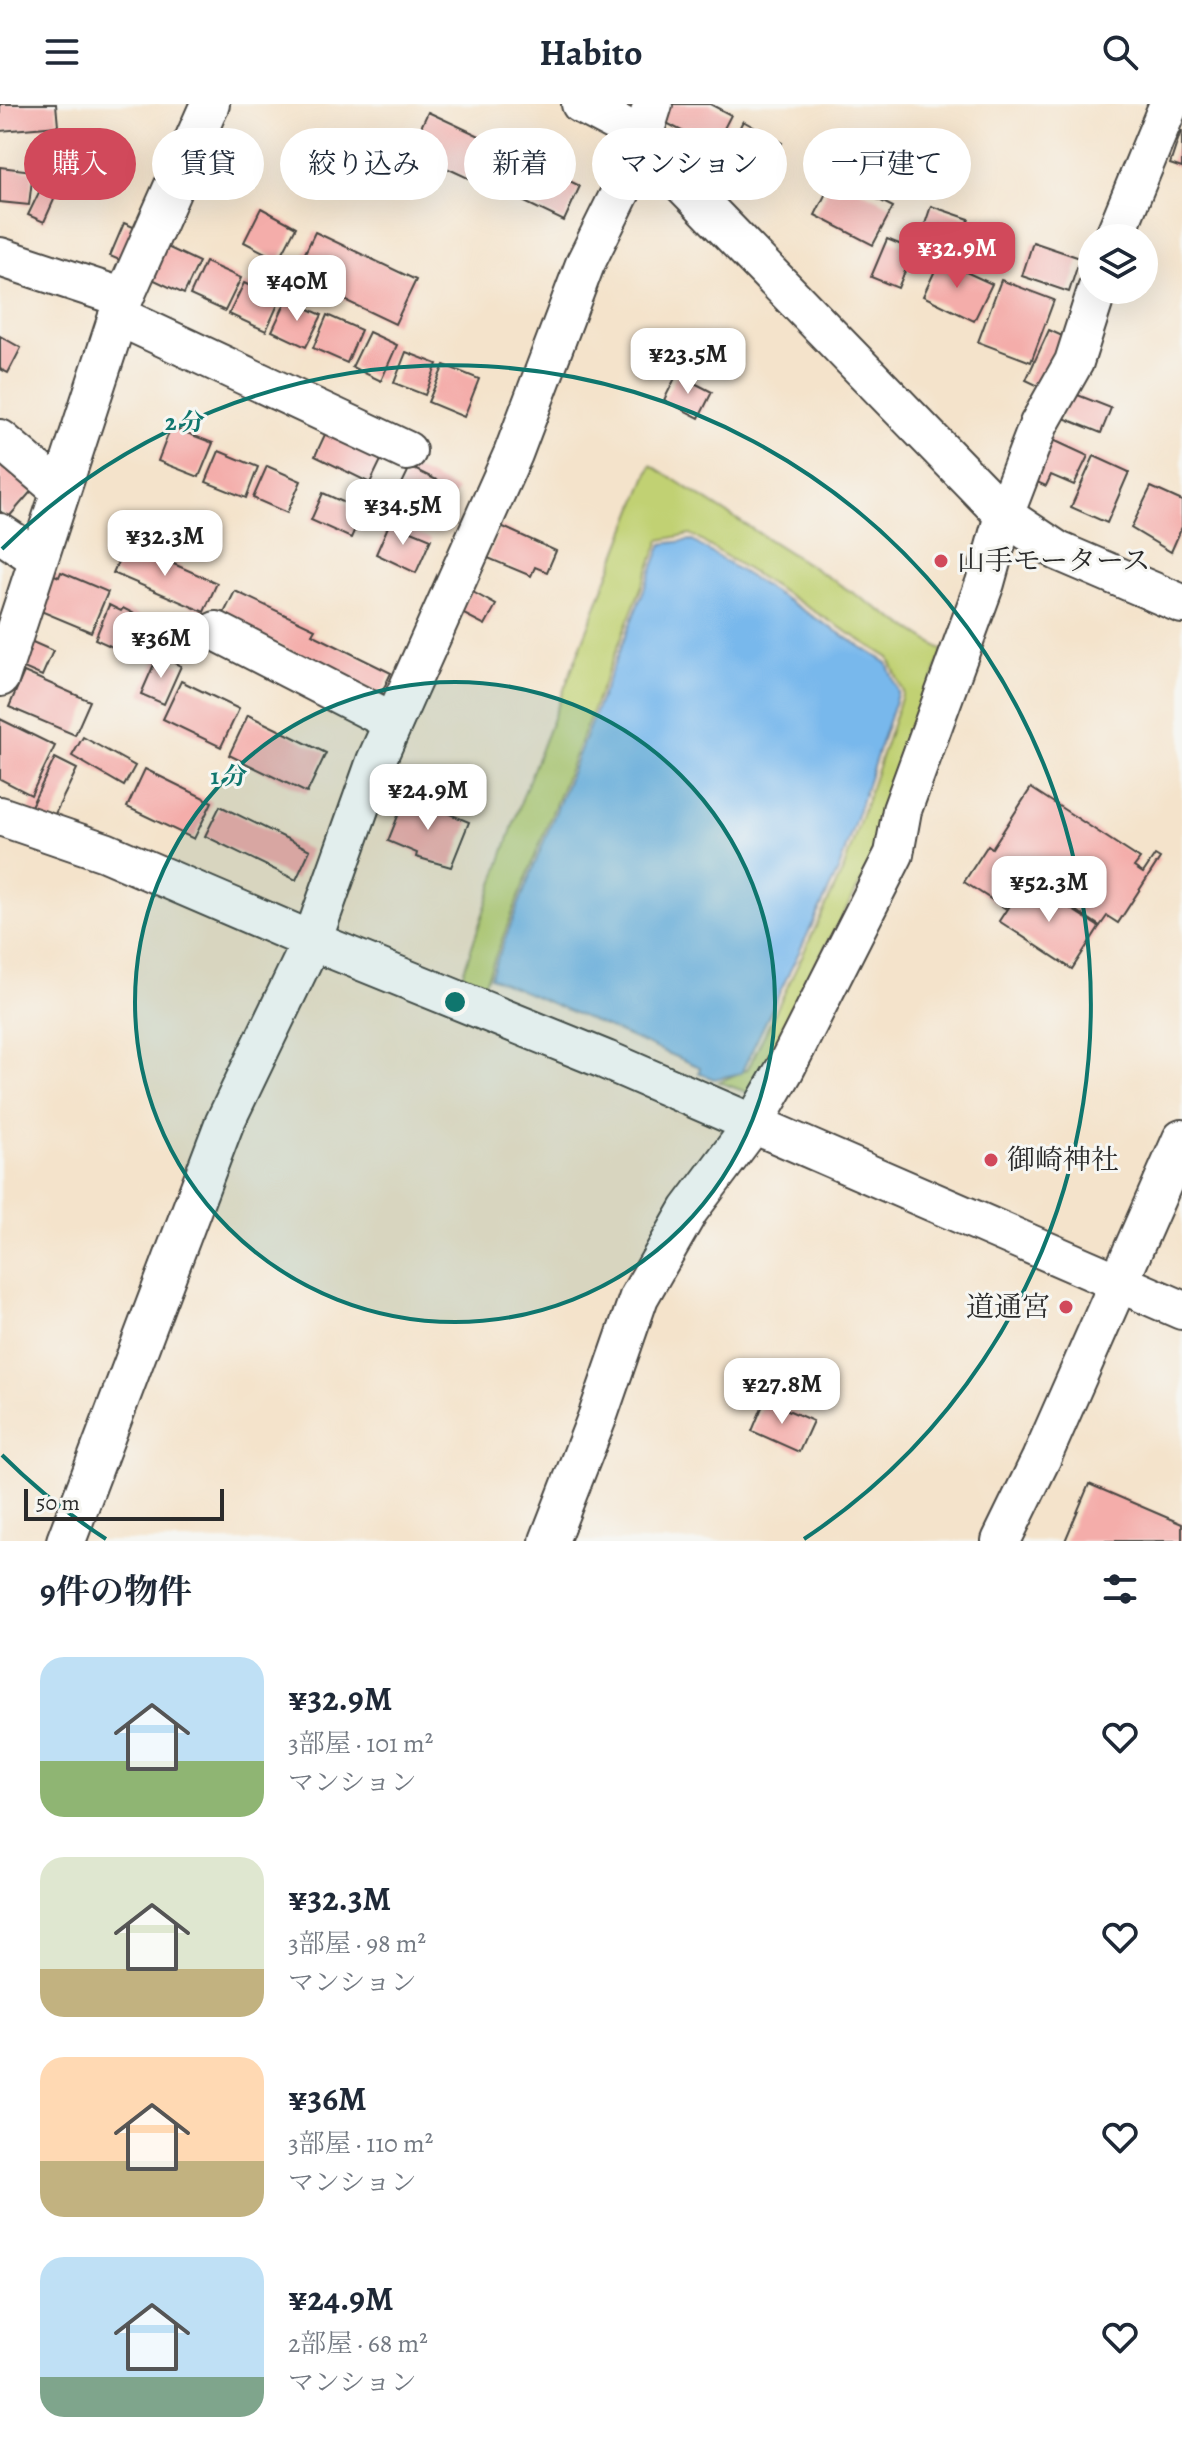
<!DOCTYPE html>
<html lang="ja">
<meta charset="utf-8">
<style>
:root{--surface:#fff;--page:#f6f6f7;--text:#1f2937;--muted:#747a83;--accent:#d1495b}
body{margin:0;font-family:Alegreya,"Noto Serif JP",serif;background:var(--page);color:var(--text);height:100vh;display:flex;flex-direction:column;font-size:30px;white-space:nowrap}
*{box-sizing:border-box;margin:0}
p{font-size:26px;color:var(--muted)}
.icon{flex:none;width:44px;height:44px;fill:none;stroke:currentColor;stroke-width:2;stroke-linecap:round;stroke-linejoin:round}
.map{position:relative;height:1437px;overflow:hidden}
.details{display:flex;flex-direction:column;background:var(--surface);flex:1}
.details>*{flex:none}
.hud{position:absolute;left:24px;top:24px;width:1134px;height:72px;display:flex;gap:16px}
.tools{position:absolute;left:1078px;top:120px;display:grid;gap:16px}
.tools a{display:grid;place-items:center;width:80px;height:80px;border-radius:50%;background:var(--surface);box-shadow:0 8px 32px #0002;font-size:40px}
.scale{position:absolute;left:24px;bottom:20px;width:200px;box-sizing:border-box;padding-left:8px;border:4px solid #2b2b2b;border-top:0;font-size:22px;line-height:28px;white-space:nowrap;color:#2b2b2b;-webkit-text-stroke:6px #f6f6f2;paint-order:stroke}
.price{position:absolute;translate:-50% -68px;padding:0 18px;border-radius:16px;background:#fff;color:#222;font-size:26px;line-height:52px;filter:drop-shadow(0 2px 4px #0008)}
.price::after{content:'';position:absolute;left:50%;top:48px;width:24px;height:18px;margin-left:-12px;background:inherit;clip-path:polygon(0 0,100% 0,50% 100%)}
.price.selected{background:var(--accent);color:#fff}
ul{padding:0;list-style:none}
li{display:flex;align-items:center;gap:24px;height:200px;padding:0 40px}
li span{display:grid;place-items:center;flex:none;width:224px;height:160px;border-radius:24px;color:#555}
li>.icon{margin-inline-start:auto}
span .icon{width:96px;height:96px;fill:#fffc;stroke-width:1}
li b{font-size:34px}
h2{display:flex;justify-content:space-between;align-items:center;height:96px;padding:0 40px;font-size:34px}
.pill{padding:0 28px;border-radius:36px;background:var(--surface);box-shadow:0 8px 32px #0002;font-size:28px;line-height:72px}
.pill.selected{background:var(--accent);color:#fff}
header{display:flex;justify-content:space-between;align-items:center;height:104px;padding:0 40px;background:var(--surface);font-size:36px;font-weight:600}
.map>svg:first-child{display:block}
.green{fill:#c1d173;stroke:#767e4f;stroke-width:2}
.water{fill:#78b8ec;stroke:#52728c;stroke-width:2}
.building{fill:#f4adaa}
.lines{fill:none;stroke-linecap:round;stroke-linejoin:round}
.minor-casing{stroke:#494743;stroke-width:42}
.minor{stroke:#fff;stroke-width:38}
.ring{fill:none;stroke:#0f766e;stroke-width:4}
.poi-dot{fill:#d1495b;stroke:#f6f6f2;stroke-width:3}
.labels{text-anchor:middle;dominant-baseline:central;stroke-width:6;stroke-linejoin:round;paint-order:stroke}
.poi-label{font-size:28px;fill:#2b2b2b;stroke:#f6f6f2;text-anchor:start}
.centre{fill:#0f766e;stroke:#f6f6f2;stroke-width:4}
.ring-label{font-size:24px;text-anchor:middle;font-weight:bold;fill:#0f766e;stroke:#f6f6f2;stroke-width:6;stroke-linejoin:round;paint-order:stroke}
</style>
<header><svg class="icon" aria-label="menu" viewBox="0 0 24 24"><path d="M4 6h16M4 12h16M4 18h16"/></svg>Habito<svg class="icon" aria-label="search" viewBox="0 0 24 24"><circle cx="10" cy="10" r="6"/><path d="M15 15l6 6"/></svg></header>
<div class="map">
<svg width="1182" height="1437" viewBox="0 0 1182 1437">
<rect width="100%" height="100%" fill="#f6f6f2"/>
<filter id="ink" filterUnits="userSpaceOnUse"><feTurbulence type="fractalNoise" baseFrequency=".0125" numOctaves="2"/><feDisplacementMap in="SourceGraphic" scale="16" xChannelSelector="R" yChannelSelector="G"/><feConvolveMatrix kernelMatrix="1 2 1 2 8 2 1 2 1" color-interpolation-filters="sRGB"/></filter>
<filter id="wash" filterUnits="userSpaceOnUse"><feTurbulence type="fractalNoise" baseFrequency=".006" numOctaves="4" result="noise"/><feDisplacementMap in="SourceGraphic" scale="32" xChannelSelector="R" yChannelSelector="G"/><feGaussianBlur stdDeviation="1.8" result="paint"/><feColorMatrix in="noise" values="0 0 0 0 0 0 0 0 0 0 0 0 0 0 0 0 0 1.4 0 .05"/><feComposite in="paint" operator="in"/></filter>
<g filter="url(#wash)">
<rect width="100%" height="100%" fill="#f4e3cb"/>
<path class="green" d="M651 361 943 546 868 766 811 868 817 871 749 989 719 978 748 965 844 764 903 588 889 554 690 430 660 436 484 881 462 872 524 689Z"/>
<path class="water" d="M691 436 887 559 898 588 839 765 741 969 714 975 699 969 700 963 490 873 662 440Z"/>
<g id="blocks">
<g class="building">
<path d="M0 0H56L58 22 0 27Z"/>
<path d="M664 0H710L731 11 714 44 657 14Z"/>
<path d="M428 8 516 49 498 88 410 47Z"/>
<path d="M743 17 782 39 763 75 724 54Z"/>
<path d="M1181 27H1182V64L1170 60Z"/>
<path d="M526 56 580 82 564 117 510 91Z"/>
<path d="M0 63 33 67 29 101 0 98Z"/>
<path d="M834 73 893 103 873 141 815 111Z"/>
<path d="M42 82 57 89 44 118 28 111Z"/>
<path d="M931 102 969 115 960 145 921 132Z"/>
<path d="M261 104 296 123 279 156 244 138Z"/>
<path d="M124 119 138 125 124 158 110 152Z"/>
<path d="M975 122 1007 132 998 158 967 148Z"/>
<path d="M315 128 416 176 395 220 294 172Z"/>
<path d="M887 135 914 146 898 184 871 173Z"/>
<path d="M1033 138 1080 154 1069 188 1022 172Z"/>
<path d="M163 141 199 158 184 190 148 173Z"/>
<path d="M940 156 992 180 974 217 923 192Z"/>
<path d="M205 158 241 174 225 207 190 191Z"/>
<path d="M1001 176 1054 196 1031 258 978 238Z"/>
<path d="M244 179 280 196 266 227 229 210Z"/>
<path d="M287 195 322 211 306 243 272 227Z"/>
<path d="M327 211 361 226 347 259 313 244Z"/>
<path d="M1049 226 1071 236 1047 286 1026 276Z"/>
<path d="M369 228 397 241 381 277 352 263Z"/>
<path d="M0 232 21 244 8 269 0 265Z"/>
<path d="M406 248 437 260 425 291 394 279Z"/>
<path d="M444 261 479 275 464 313 428 298Z"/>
<path d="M677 270 712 288 699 314 664 296Z"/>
<path d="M1070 288 1111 304 1101 329 1061 313Z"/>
<path d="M171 323 213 339 199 373 158 357Z"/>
<path d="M328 324 384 350 370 379 315 352Z"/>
<path d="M1049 334 1088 352 1074 381 1051 371 1046 382 1030 375Z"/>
<path d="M219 347 258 363 246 394 206 378Z"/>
<path d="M1094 352 1129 368 1107 419 1071 403Z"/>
<path d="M0 355 34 384 8 414 0 407Z"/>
<path d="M267 362 301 377 287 409 253 394Z"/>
<path d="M410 363 457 386 443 415 396 392Z"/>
<path d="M1151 383 1182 397V423L1171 448 1131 424Z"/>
<path d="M323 389 363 407 351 434 311 416Z"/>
<path d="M390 418 431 435 416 469 376 450Z"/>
<path d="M501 422 556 447 547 468 535 463 531 472 488 454Z"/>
<path d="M126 439 217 479 204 508 113 469Z"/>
<path d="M61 468 108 488 91 528 36 505 52 470 59 473Z"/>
<path d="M235 487 315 525 312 530 391 569 381 590 222 513Z"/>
<path d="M471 487 496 501 485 521 460 508Z"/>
<path d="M109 501 121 507 123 504 156 521 141 556 95 535Z"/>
<path d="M28 536 53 547 42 572 17 561Z"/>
<path d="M158 551 181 562 164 600 141 590Z"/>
<path d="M24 568 90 597 75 631 9 603Z"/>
<path d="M181 577 239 605 221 643 163 615Z"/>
<path d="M248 611 326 649 307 689 229 651Z"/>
<path d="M0 615 55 642 31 691 0 675Z"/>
<path d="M83 633 135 662 124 682 72 652Z"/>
<path d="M55 654 77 665 51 718 29 706Z"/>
<path d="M145 665 212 698 194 735 127 703Z"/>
<path d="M1031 684 1140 755 1134 763 1143 769 1155 751 1160 754 1118 819 1107 812 1100 822 1025 773 1005 804 964 778 988 741 992 744Z"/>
<path d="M406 692 469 718 451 763 416 753 417 749 388 737Z"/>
<path d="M220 702 310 746 296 776 205 732Z"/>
<path d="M1026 776 1099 823 1072 865 999 817Z"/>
<path d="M765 1296 813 1317 799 1348 752 1327Z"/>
<path d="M1089 1380 1182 1420V1437H1065Z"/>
</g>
</g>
</g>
<g filter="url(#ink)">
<use href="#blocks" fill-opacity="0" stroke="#494743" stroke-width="2"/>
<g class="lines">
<defs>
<g id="minor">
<path d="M581 0 621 21 641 37 1004 411 1058 447 1182 500"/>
<path d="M1114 134 1169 0"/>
<path d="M0 153 124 194"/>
<path d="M118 212 407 347"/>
<path d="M0 335 60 386"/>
<path d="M0 429 36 453"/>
<path d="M216 527 393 618"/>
<path d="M0 573 124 194 210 0"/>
<path d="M0 712 105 748 312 837 606 956 1182 1206"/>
<path d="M66 1437 224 1020 312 837 376 657 513 350 585 160 634 61 653 0"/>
<path d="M549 1437 597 1314 639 1193 689 1106 752 1022 785 965 894 750 902 706 985 479 1004 411 1039 320 1074 258 1097 186"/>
<path d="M1001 1437 1041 1355 1182 1035"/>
</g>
</defs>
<use href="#minor" class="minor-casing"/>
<use href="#minor" class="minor"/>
</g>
</g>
<circle cx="455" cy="898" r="320" fill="#0f766e" fill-opacity=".12"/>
<g class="ring">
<circle cx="455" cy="898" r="320"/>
<path d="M106 1435A640 640 0 0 1 2 1351M2 445A640 640 0 1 1 804 1435"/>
</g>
<g class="poi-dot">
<circle cx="941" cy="457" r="8"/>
<circle cx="991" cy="1056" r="8"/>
<circle cx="1066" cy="1203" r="8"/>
</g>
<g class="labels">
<g class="poi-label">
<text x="957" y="457">山手モータース</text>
<text x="1007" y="1056">御崎神社</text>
<text x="1050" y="1203" text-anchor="end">道通宮</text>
</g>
</g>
<circle cx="455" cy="898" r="12" class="centre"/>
<g class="ring-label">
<text x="185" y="326">2 分</text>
<text x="229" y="680">1 分</text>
</g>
</svg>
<div class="tools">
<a><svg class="icon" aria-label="layers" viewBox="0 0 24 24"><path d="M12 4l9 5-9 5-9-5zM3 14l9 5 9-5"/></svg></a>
</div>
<div class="scale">50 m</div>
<b class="price selected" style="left:957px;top:186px">¥32.9M</b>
<b class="price" style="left:297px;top:219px">¥40M</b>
<b class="price" style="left:688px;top:292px">¥23.5M</b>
<b class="price" style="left:403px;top:443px">¥34.5M</b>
<b class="price" style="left:165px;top:474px">¥32.3M</b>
<b class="price" style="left:161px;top:576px">¥36M</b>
<b class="price" style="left:428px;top:728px">¥24.9M</b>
<b class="price" style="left:1049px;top:820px">¥52.3M</b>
<b class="price" style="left:782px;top:1322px">¥27.8M</b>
<div class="hud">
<a class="pill selected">購入</a>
<a class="pill">賃貸</a>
<a class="pill">絞り込み</a>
<a class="pill">新着</a>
<a class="pill">マンション</a>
<a class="pill">一戸建て</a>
</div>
</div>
<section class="details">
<h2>9件の物件<svg class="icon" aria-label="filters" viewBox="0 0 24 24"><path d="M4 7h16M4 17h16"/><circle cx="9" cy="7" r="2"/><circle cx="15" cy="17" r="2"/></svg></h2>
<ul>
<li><span style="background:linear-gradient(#bfe0f5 65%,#8fb573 0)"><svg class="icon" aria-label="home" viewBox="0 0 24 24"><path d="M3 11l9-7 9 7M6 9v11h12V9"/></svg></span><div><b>¥32.9M</b><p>3部屋 · 101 m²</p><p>マンション</p></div><svg class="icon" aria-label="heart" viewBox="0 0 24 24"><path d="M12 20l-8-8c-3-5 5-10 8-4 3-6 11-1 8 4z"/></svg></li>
<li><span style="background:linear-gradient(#dfe7d0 70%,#c2b280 0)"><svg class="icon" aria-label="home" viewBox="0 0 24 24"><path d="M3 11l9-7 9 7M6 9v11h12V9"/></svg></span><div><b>¥32.3M</b><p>3部屋 · 98 m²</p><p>マンション</p></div><svg class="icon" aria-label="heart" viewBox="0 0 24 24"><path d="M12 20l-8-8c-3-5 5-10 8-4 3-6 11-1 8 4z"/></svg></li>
<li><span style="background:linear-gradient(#ffd9b3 65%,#c2b280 0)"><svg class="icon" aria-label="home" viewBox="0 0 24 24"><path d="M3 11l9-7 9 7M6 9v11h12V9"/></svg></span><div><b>¥36M</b><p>3部屋 · 110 m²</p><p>マンション</p></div><svg class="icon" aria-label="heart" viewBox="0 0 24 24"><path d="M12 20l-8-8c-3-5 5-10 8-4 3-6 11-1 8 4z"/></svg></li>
<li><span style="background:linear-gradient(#bfe0f5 75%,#7fa58c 0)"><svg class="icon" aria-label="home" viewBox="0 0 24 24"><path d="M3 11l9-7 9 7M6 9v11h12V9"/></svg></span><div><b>¥24.9M</b><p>2部屋 · 68 m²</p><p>マンション</p></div><svg class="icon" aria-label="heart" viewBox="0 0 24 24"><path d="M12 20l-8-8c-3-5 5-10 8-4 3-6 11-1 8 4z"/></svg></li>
</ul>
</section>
